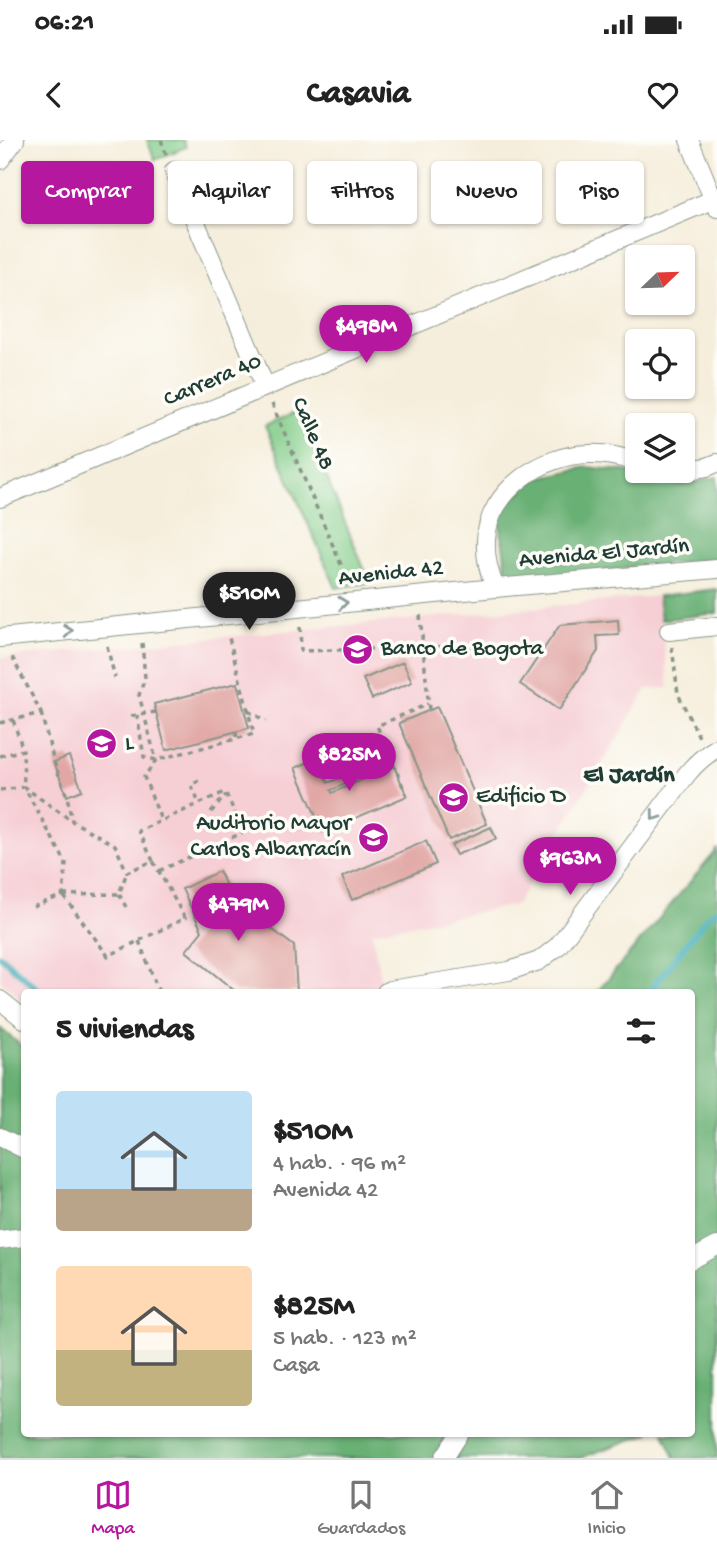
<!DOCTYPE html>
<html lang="es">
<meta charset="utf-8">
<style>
:root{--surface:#fff;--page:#f6f6f6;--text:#222;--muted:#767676;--line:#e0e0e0;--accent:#b5179e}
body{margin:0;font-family:"Gochi Hand",sans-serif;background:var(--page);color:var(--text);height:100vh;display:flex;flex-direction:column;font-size:26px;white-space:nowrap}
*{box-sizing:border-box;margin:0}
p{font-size:23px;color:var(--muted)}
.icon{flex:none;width:38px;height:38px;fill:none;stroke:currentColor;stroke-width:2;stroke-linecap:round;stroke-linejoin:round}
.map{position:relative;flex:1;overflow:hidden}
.details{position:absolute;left:21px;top:849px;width:674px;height:448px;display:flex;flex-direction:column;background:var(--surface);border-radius:7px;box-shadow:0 2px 5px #0004}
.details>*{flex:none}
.top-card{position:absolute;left:21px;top:21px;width:676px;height:63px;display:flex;gap:14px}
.needle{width:46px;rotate:67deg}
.buttons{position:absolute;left:625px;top:105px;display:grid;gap:14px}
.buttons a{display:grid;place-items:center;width:70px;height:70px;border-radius:7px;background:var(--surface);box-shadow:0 2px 5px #0004;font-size:35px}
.price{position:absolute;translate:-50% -60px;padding:0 16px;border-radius:24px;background:var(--accent);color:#fff;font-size:23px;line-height:46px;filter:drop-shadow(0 2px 4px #0008)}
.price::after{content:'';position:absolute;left:50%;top:42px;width:21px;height:16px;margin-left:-10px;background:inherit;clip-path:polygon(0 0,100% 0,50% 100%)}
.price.active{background:#222;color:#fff}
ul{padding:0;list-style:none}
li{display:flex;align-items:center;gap:21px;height:175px;padding:0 35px}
li span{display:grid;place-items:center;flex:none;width:196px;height:140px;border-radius:7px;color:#555}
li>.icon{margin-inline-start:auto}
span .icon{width:84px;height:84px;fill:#fffc;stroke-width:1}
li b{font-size:30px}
h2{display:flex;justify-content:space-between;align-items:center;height:84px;padding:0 35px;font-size:30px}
.tag{padding:0 24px;border-radius:7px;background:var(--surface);box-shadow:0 2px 5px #0004;font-size:24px;line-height:63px}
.tag.active{background:var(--accent);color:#fff}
.status{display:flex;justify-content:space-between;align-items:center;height:49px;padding:0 35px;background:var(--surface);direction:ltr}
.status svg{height:19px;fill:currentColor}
header{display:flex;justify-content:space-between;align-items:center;height:91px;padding:0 35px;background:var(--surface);font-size:32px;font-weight:700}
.tab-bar{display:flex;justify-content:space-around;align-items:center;height:98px;border-top:2px solid var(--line);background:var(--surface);font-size:19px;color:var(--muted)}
.tab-bar a{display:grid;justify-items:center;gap:4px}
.tab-bar .active{color:var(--accent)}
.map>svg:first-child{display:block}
.built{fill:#f6cfd5}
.green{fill:#82cc89;stroke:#50845e;stroke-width:2}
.forest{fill:#69b075;stroke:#447654;stroke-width:2}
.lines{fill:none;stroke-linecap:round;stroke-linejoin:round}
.stream{stroke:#3faebb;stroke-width:6}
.building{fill:#e1a7a5}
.street-casing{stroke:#8a9688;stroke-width:20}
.path{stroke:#8a9688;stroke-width:3.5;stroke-dasharray:5 5;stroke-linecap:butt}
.street{stroke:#fff;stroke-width:18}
.oneway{stroke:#8f9e9a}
.labels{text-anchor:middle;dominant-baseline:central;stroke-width:7;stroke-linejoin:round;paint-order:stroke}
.street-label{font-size:23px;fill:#1f3d34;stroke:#fdfcf7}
.poi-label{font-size:23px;fill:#1f3d34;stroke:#fdfcf7;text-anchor:start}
.neighbourhood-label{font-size:24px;font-weight:bold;fill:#1f3d34;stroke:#fdfcf7}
</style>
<div class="status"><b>06:21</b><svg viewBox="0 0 49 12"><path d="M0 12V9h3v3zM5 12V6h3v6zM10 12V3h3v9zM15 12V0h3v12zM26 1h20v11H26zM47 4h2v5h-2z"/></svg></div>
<header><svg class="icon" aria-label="back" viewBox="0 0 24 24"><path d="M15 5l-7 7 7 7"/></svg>Casavia<svg class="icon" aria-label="heart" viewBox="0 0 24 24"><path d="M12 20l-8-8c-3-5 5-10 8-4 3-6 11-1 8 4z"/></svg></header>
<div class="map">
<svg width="717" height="1318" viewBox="0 0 717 1318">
<rect width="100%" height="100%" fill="#fdfcf7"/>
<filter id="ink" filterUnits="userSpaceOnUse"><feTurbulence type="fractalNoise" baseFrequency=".0143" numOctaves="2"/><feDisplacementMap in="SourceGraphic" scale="14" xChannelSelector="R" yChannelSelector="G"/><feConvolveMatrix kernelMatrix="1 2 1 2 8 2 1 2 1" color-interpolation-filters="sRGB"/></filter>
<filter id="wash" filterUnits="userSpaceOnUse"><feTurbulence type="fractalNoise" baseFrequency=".00686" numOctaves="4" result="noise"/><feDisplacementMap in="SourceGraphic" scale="28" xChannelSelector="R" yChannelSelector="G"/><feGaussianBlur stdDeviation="1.57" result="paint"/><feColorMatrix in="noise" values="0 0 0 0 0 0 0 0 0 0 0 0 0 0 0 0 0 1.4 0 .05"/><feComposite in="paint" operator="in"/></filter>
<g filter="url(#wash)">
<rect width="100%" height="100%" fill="#f6eedc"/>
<path class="built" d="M658 456 669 548 647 549 516 765 372 792 381 843 362 852H24V862L0 841V518Z"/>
<g class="green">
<path d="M147 0H183L186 7 155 20Z"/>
<path d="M299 271 370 443 336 448 265 286Z"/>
</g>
<g class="forest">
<path d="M587 327 625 331 680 345 717 337V419L508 441 499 377 507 363 538 338Z"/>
<path d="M717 449V473L661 480 658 456Z"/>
<path d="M717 710V1318H675L664 1293H691V852H597Z"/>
<path d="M0 888 24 908V1293H650L580 1318H0Z"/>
</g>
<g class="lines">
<g class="stream">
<path d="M0 816 41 852"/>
<path d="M649 852 707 777 717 770"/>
</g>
</g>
<g id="blocks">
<g class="building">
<path d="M618 480 619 495 597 496 598 511 559 570 520 544 560 485Z"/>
<path d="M403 522 412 542 372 559 363 539Z"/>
<path d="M237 543 249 588 166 610 154 564Z"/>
<path d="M437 567 487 684 449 700 399 583Z"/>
<path d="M69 616 82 650 67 656 54 622Z"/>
<path d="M318 618 328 643 386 619 389 625 331 650 332 653 394 626 407 656 323 692 295 628Z"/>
<path d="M491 687 496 699 456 715 451 705Z"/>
<path d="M426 701 436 724 352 760 342 737Z"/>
<path d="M219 731 235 765 225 770 249 788 257 778 294 806 297 852H236L186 811 202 791 182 749Z"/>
</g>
</g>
</g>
<g filter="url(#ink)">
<use href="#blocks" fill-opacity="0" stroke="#8a9688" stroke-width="2"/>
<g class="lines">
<defs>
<g id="street">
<path d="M689 0 717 68"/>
<path d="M0 20 15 0"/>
<path d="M174 31 265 246"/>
<path d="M681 331 707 327 717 323"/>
<path d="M0 358 717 58"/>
<path d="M495 448C489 432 485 418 486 400 488 351 543 314 589 314 606 313 621 317 637 322"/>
<path d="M669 491 717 486"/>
<path d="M0 498 495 448 717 429"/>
<path d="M386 852 390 850 509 831 539 821 558 806 687 634C696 623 705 615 717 608"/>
<path d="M0 860 24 879"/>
<path d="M0 997 24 1009"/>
<path d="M0 1100 24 1097"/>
<path d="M691 1120 717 1106"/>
<path d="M444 1318 460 1293"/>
</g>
</defs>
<use href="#street" class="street-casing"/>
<g class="path">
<path d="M161 0 167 16"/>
<path d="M272 264 349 443"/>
<path d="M420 475 429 570"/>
<path d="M300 487 301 511 471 506"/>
<path d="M142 503 145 538 139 555 156 620 144 637 161 680"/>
<path d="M107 506 115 538"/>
<path d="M672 507 678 554 700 599"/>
<path d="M248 571 266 581"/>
<path d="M41 573 54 622 67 656 72 681 115 705 127 732 153 721 185 778 108 816 63 755"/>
<path d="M137 575 144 617 156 620 254 594 228 494"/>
<path d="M131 576 156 572"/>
<path d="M0 583 41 573 11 515"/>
<path d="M236 592 237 599"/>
<path d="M0 616 23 610 13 580"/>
<path d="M199 641 191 645 199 663"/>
<path d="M0 650 24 647 23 610"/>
<path d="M407 656 377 586 428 564"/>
<path d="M211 672 226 655"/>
<path d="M153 721 139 691 225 652 244 692 159 731"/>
<path d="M119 754 126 767"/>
<path d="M63 755 119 754 127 732"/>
<path d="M33 767 63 755 66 723 24 647 72 681"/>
<path d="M139 801 158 850V852"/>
</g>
<use href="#street" class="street"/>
</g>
<defs><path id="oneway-chevron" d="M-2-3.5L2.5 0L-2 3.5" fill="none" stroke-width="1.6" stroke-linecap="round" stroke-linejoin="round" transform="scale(1.75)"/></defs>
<g class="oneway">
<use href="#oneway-chevron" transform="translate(343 463) rotate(-6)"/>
<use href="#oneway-chevron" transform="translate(68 491) rotate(-6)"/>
<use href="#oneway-chevron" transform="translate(655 676) rotate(127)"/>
</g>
</g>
<defs>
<symbol id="university-disc" viewBox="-11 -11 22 22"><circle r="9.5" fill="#b5179e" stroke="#fdfcf7"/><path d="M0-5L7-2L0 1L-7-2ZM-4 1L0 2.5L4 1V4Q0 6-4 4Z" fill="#fff"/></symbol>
</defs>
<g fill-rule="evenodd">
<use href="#university-disc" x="340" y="492" width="35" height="35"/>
<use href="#university-disc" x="84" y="586" width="35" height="35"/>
<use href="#university-disc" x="436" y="640" width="35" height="35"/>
<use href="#university-disc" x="356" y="680" width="35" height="35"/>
</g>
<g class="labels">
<g class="street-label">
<text transform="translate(213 241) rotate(-23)">Carrera 40</text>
<text transform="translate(312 294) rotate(67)">Calle 48</text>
<text transform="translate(604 414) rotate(-5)">Avenida El Jardín</text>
<text transform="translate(391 434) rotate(-6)">Avenida 42</text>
</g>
<g class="poi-label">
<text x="381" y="509">Banco de Bogota</text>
<text x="125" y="604">L</text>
<text x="476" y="657">Edificio D</text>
<text x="351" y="684" text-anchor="end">Auditorio Mayor<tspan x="351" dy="26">Carlos Albarracín</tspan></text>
</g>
<g class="neighbourhood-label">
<text x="629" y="636">El Jardín</text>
</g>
</g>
</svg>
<div class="buttons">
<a><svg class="needle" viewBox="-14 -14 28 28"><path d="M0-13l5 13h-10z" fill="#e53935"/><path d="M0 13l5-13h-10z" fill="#767676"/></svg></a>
<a><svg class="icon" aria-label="locate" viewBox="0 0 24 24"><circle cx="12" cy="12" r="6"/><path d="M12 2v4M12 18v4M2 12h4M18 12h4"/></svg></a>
<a><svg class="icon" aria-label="layers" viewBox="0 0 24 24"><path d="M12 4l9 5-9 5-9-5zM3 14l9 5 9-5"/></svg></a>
</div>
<b class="price" style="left:366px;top:225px">$498M</b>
<b class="price active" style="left:249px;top:492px">$510M</b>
<b class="price" style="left:349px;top:653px">$825M</b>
<b class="price" style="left:570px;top:757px">$963M</b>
<b class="price" style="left:238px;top:803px">$479M</b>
<div class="top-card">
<a class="tag active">Comprar</a>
<a class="tag">Alquilar</a>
<a class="tag">Filtros</a>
<a class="tag">Nuevo</a>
<a class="tag">Piso</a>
</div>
<section class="details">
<h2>5 viviendas<svg class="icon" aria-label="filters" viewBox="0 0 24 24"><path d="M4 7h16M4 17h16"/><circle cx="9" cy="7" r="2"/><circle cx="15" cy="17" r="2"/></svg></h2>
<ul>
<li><span style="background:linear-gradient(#bfe0f5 70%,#b9a48a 0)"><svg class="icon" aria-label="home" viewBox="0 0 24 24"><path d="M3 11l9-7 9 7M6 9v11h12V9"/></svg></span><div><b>$510M</b><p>4 hab. · 96 m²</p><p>Avenida 42</p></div></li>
<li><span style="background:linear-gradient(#ffd9b3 60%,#c2b280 0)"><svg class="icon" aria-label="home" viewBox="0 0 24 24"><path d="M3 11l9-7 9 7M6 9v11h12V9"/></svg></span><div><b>$825M</b><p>5 hab. · 123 m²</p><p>Casa</p></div></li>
</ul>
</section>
</div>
<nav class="tab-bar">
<a class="active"><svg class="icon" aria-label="map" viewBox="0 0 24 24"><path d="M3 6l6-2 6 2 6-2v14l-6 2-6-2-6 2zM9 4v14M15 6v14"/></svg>Mapa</a>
<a><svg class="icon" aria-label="saved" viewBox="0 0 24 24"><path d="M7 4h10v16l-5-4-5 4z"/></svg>Guardados</a>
<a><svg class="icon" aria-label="home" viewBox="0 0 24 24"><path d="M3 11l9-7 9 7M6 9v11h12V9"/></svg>Inicio</a>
</nav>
